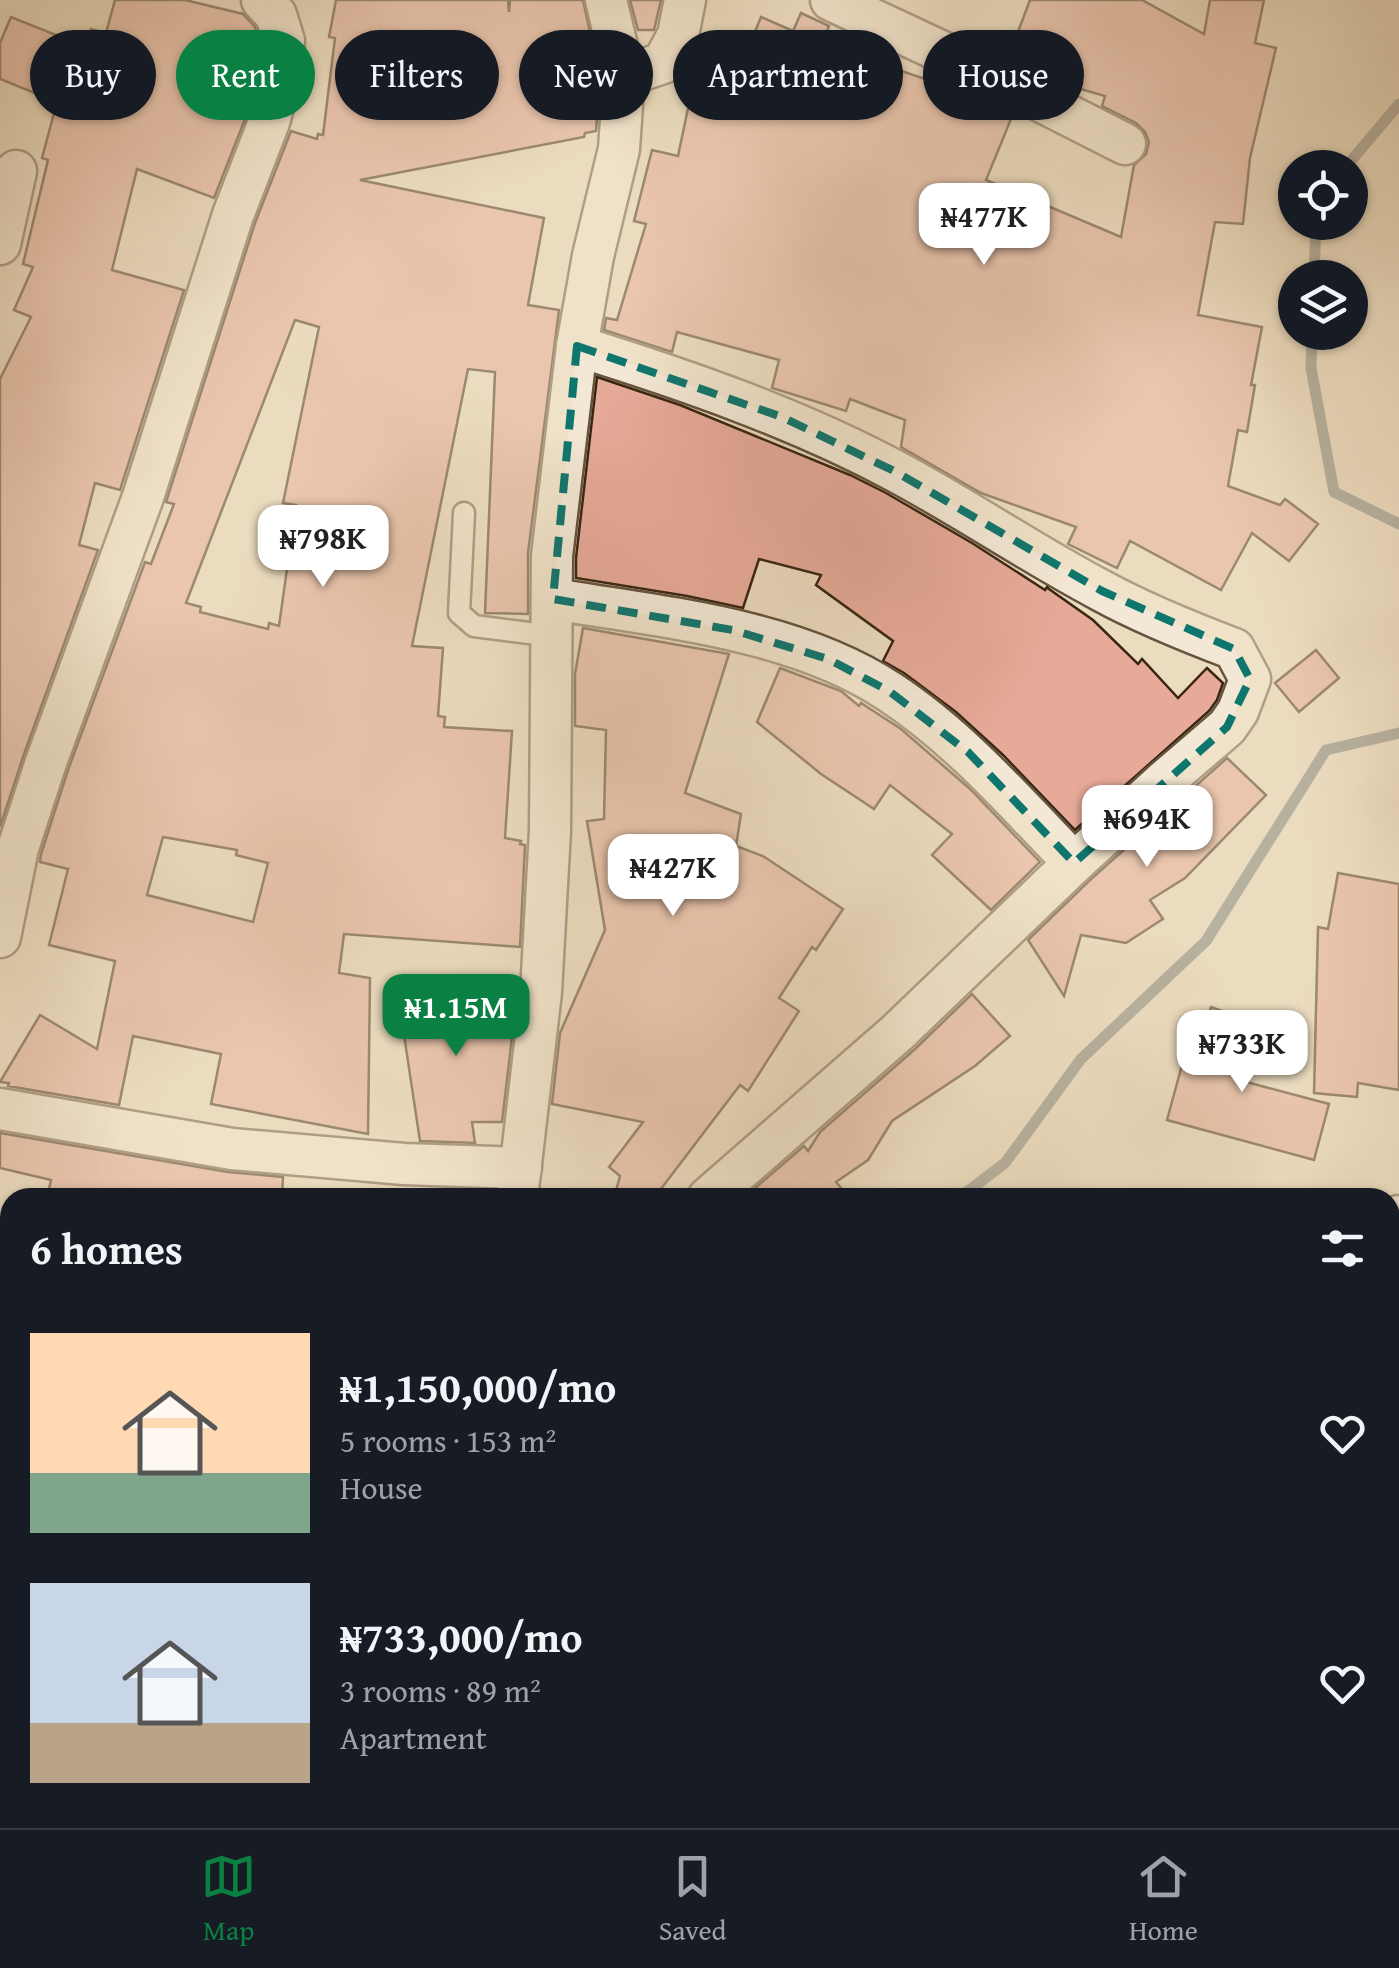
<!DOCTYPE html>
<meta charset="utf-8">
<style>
:root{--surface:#171b24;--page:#242831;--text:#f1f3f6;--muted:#9ea1a6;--line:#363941;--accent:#0b8043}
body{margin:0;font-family:"Gentium Book Plus",serif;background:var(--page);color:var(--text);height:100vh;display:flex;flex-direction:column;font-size:38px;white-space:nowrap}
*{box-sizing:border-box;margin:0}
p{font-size:32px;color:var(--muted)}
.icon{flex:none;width:55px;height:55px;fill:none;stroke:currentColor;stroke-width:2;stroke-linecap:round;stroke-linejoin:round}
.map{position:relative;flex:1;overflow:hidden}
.panel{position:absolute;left:0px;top:1188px;width:1400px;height:642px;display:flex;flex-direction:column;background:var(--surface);border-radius:30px 30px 0 0;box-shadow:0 2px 8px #0004}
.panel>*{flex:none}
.banner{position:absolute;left:30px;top:30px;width:1340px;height:90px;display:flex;gap:20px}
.buttons{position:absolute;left:1278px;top:150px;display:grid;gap:20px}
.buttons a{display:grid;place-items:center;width:90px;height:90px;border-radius:50%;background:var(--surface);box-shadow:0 2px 8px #0004;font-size:50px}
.price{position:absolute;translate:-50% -85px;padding:0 22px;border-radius:20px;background:#fff;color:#222;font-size:32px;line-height:65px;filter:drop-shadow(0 2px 5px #0008)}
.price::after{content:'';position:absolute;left:50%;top:60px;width:30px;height:22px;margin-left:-15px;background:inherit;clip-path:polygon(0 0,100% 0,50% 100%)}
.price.on{background:var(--accent);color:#fff}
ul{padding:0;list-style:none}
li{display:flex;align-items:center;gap:30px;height:250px;padding:0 30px}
li span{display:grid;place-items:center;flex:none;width:280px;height:200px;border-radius:0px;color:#555}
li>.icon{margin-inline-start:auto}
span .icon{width:120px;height:120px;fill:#fffc;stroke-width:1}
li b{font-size:42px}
h2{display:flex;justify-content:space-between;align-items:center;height:120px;padding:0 30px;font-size:42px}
.chip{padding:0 35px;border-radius:45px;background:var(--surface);box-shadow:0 2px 8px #0004;font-size:35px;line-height:90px}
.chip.on{background:var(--accent);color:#fff}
.tab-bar{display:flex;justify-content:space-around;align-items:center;height:140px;border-top:2px solid var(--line);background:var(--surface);font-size:28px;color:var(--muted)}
.tab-bar a{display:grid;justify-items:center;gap:5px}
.tab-bar .on{color:var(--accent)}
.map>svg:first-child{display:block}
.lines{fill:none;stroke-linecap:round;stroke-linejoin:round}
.stream{stroke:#767d79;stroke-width:11}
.building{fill:#e7aa99;stroke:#382512;stroke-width:2.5;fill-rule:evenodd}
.service-casing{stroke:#65533d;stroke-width:25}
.minor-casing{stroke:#65533d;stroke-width:45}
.service{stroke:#f3e8d5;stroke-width:20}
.minor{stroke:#f3e8d5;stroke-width:40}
.marked{fill:none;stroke:#0f766e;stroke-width:8;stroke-dasharray:20 12;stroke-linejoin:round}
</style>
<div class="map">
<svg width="1399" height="1828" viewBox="0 0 1399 1828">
<rect width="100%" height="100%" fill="#ecdcbf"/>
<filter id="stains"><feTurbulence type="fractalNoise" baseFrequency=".002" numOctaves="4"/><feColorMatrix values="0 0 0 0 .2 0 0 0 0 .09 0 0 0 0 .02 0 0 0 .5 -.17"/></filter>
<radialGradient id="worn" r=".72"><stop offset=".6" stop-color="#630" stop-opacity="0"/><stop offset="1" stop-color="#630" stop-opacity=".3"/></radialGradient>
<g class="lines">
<g class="stream">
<path d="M1345 168 1399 104"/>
<path d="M1314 278 1316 222"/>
<path d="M1312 332 1311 368 1334 492 1399 524"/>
<path d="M959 1198 1005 1163 1081 1059 1206 941 1326 750 1399 733"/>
<path d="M366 1828 371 1820"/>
</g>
</g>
<g class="building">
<path d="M115 0H185L243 14 255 27 260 44V51L242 118 245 119 214 198 137 169 112 270 184 290 120 490 95 483 79 545 98 550 24 754 0 827V379L31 317 14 310 33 267 23 264 48 160 42 158 57 102 0 79V43L11 17 86 47 91 29 106 33Z"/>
<path d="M336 0H508L509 12 510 0H583L600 78 596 131 585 133 584 137 360 180 544 218 528 305 559 310 528 553V614L485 613 495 372 468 369 412 646 443 648 438 716 445 717 444 727 512 731 505 838 521 841 520 844 525 845 520 947 344 934 339 973 370 978 368 1134 211 1104 221 1054 133 1036 119 1105 8 1086 9 1083 0 1082 40 1015 97 1049 115 961 49 945 68 869 40 862 41 854 68 770 145 562 151 564 174 504 166 502 255 223 291 131 317 139 318 134 323 135 335 38 329 37ZM295 320 319 327 283 503 296 505 279 626 269 623 268 629 200 612 201 607 186 603ZM163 837 237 850 236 855 268 863 253 922 147 895Z"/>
<path d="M630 0H661L654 30H638Z"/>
<path d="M1030 0H1142L1204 34 1210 0H1264L1255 43 1276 48 1250 158 1243 224 1215 222 1198 315 1262 327 1251 385H1255L1247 432 1238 430 1228 486 1280 505 1285 499 1318 524 1289 561 1252 533 1221 590 1130 541 1117 568 1068 544 1076 527 981 493 901 447 905 420 850 399 846 411 772 388 779 360 677 332 672 352 604 330 606 318 617 320 646 224 634 221 652 150 678 156 702 42 747 51 761 17 793 31 801 13 829 26 826 34 867 46 863 58 981 98 1013 114 986 180 1121 237 1134 165 1146 154 1149 142 1145 132 1136 123 1102 106 1105 96 1053 81 1008 58Z"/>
<path d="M597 377 680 405 850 475 886 493 972 543 1045 590 1047 587 1049 589 1093 620 1138 664 1142 659 1178 698 1207 668 1223 683 1217 700 1209 711 1075 830 1003 755 956 712 904 673 883 661 893 641 816 585 821 575 759 559 743 608 687 596 576 578V558Z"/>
<path d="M583 628 729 654 685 793 741 814 736 846 763 856 843 909 816 950 812 947 779 998 799 1011 748 1091 740 1085 654 1198H614L620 1176 609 1167 643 1122 552 1104 560 1033 605 930 587 821 604 819 606 730 575 726V674Z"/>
<path d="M1316 650 1339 678 1299 712 1275 683Z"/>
<path d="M780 668 841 691 859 706 861 703 901 729 970 789 1040 862 991 910 932 855 952 834 890 785 874 809 821 774 757 722Z"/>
<path d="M1227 758 1266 795 1185 878 1150 900 1163 919 1126 943 1081 935 1064 996 1028 940 1090 880Z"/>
<path d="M1338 873 1399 884V1090L1358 1083 1357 1097 1314 1093 1318 927 1328 929Z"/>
<path d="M396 982 516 1003 502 1122H472L475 1143 420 1141Z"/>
<path d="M972 994 1010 1036 975 1066 892 1121 868 1160 836 1182 850 1198H762L754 1189 804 1146 808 1151 820 1132 914 1050Z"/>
<path d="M1211 1007 1255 1023 1235 1079 1329 1104 1314 1160 1167 1120 1182 1065 1190 1067Z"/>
<path d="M0 1133 228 1172 283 1177 282 1198H47L51 1180 0 1168Z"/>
</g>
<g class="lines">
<defs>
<g id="service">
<path d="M464 513 459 613 474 626 553 636"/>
<path d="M1390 1582 1399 1574"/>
<path d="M1293 1828 1296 1820"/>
</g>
<g id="minor">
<path d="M606 0 624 76"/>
<path d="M831 0 968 64 1125 144"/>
<path d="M0 244 16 171"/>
<path d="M577 346C686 380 796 418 897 472 966 509 1032 554 1102 591 1144 614 1189 632 1234 649L1250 679 1238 711 1227 727 1164 781 1074 863 898 1032 708 1198"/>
<path d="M553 599C663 617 795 629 890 692 960 738 1016 803 1074 863"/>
<path d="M0 937 18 848 46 762 143 497 233 215 269 122 282 75 284 41 276 15 262 0"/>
<path d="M0 1109 232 1149 404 1164 521 1168"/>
<path d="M517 1198 541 992 550 831 552 556 577 346 593 256 619 149 624 76 663 63 678 35 685 0"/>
<path d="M1390 1256 1399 1216"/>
<path d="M0 1442 10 1440"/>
<path d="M1040 1828 1047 1820"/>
</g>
</defs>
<use href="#service" class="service-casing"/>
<use href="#minor" class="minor-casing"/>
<use href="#service" class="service"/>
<use href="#minor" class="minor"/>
</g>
<path d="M0 0H1399V1828H0ZM577 346 782 417 896 472 1102 591 1234 649 1250 679 1227 727 1074 863 968 752 889 691 828 659 733 630 553 599Z" fill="#ecdcbf" fill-opacity=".55" fill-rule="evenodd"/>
<path class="marked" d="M577 346 782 417 896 472 1102 591 1234 649 1250 679 1227 727 1074 863 968 752 889 691 828 659 733 630 553 599Z"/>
<rect width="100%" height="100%" filter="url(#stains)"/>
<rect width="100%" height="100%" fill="url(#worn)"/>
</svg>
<div class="buttons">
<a><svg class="icon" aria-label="locate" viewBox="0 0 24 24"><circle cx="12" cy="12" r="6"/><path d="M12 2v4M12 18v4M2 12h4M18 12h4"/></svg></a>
<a><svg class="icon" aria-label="layers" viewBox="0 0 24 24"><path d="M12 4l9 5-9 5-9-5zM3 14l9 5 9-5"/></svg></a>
</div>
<b class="price" style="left:984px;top:268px">₦477K</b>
<b class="price" style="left:323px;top:590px">₦798K</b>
<b class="price" style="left:1147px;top:870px">₦694K</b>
<b class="price" style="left:673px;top:919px">₦427K</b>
<b class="price on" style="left:456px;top:1059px">₦1.15M</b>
<b class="price" style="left:1242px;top:1095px">₦733K</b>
<div class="banner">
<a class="chip">Buy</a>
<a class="chip on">Rent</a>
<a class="chip">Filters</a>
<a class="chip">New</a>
<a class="chip">Apartment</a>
<a class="chip">House</a>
</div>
<section class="panel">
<h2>6 homes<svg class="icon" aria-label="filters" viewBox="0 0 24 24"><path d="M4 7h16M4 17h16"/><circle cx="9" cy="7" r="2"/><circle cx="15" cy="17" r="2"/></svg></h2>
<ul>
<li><span style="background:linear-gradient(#ffd9b3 70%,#7fa58c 0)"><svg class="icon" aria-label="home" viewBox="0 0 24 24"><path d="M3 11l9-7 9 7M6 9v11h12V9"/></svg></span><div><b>₦1,150,000/mo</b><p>5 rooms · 153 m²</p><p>House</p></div><svg class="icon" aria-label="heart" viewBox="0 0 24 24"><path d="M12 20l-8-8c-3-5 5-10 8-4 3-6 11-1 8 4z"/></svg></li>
<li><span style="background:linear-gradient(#c9d6e8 70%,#b9a48a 0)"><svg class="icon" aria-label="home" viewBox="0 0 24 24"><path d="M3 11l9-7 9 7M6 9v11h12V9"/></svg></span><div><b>₦733,000/mo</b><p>3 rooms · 89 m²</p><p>Apartment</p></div><svg class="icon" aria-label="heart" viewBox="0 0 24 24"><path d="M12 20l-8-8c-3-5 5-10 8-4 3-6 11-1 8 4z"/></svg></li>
</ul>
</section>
</div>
<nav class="tab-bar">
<a class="on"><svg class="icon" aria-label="map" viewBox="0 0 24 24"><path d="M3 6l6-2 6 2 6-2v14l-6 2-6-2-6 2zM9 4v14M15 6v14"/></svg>Map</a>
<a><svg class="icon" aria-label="saved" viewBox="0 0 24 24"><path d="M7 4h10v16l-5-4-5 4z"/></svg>Saved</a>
<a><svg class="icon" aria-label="home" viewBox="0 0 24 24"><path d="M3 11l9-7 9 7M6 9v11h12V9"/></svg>Home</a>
</nav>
